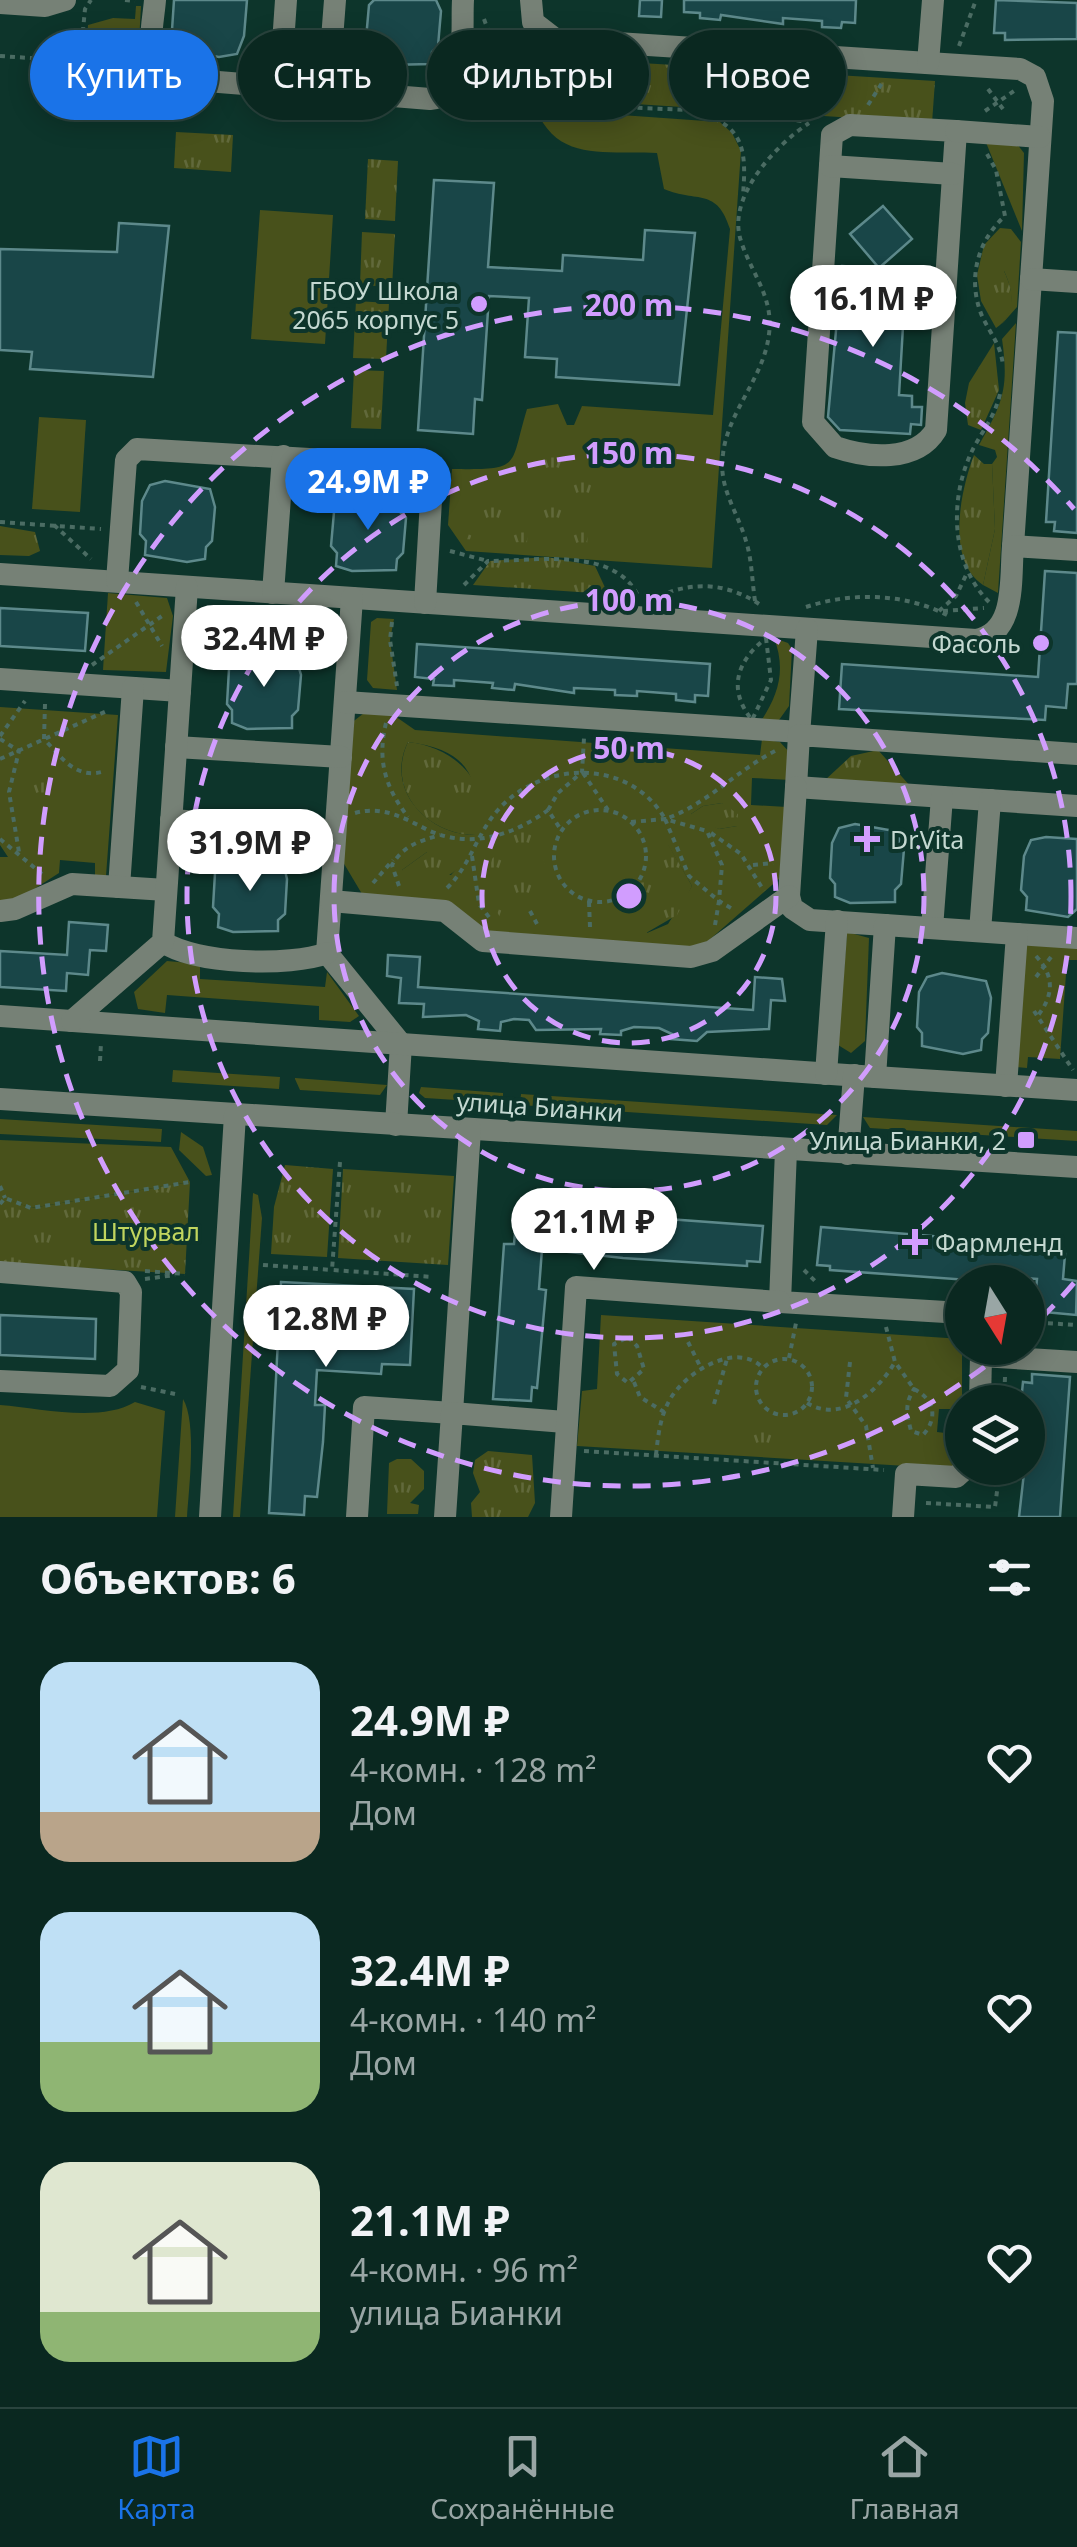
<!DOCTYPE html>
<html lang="ru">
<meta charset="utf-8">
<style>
:root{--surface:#0a2820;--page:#18342d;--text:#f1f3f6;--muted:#99a6a5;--line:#2a443e;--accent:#1a73e8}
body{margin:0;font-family:"Noto Sans",sans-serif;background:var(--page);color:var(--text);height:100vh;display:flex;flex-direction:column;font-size:38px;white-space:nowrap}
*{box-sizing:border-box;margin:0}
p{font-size:32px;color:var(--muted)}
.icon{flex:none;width:55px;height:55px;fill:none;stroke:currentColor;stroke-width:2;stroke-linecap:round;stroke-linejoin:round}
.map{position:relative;height:1517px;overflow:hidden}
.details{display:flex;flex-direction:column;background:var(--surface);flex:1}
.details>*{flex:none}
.hud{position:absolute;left:30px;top:30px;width:1018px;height:90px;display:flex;gap:20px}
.needle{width:65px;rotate:169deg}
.tools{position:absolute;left:945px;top:1265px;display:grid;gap:20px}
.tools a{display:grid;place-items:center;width:100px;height:100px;border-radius:50%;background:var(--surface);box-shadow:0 5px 25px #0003,0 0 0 2px var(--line);font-size:50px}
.price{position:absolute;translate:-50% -85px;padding:0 22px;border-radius:35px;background:#fff;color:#222;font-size:32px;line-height:65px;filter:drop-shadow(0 2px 5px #0008)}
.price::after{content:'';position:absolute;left:50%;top:60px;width:30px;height:22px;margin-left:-15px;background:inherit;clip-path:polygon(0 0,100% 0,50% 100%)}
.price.selected{background:var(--accent);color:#fff}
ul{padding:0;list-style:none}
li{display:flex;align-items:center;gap:30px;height:250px;padding:0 40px}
li span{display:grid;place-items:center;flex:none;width:280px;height:200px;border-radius:30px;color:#555}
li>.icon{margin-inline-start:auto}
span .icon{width:120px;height:120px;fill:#fffc;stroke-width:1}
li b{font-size:42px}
h2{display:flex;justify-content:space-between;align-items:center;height:120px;padding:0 40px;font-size:42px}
.tag{padding:0 35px;border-radius:45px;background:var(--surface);box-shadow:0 5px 25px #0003,0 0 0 2px var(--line);font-size:35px;line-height:90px}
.tag.selected{background:var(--accent);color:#fff}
.tabs{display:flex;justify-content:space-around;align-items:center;height:140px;border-top:2px solid var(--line);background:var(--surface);font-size:28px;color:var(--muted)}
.tabs a{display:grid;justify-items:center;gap:5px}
.tabs .selected{color:var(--accent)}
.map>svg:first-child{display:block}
.green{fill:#48511b;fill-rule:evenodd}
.park{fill:url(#park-tufts)}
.building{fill:#194648;stroke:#5d898b;stroke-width:2.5}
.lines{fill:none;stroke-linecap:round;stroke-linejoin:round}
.path{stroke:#4b6c63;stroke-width:4;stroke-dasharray:5 5;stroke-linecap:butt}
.minor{stroke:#768176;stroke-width:22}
.ring{fill:none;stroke:#d19dfe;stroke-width:5;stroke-dasharray:18 12}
.poi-dot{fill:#d19dfe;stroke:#0d352b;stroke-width:4}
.labels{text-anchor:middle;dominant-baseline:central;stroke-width:8;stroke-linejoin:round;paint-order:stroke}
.poi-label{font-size:25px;fill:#c4d8d1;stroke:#0d352b;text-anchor:end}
.street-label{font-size:25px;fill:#c4d8d1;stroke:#0d352b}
.park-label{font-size:25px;fill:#c1d55e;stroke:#0d352b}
.centre{fill:#d19dfe;stroke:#0d352b;stroke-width:5}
.ring-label{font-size:30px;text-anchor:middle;font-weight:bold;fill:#d19dfe;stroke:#0d352b;stroke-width:8;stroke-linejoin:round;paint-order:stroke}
</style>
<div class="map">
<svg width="1077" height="1517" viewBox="0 0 1077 1517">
<defs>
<pattern id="park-tufts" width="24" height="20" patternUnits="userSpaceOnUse" patternTransform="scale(2.5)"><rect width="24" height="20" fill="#48511b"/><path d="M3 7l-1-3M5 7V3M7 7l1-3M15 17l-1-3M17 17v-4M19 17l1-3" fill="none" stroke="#61693b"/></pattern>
</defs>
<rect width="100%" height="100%" fill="#0d352b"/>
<g class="green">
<path d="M136 6H141L138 60 86 56 88 25 113 18 135 19Z"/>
<path d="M536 109 720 122 732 133 741 151 712 568 466 551 448 525 452 469C523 470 509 468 527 409L558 404 567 425H574L582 406 713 415 730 229C717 187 697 203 664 189L657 153C606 150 558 163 536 109Z"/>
<path d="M985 140 1017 144 1024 153 1022 231Z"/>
<path d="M260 210 333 215 325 344 251 339Z"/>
<path d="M1000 228 1011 229 1021 242 1017 307 1002 324C1015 307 1013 290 1004 271L977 275 984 245Z"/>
<path d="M1016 323 998 593 983 585 995 529 992 464 997 457 995 450 979 445C1003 403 1009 388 1002 339Z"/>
<path d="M39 417 86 420 80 512 32 509Z"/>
<path d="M108 593 167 598 173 616 166 672 103 670Z"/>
<path d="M377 618 394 619 390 640 397 690 373 688 367 680 371 622Z"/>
<path d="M774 638 788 643 792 649 789 706 779 720 761 721C779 694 786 669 774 638Z"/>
<path d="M0 707 118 715 106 876 95 875V863L60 860 59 873 14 902 0 901V857H8L0 845Z"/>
<path d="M364 713 392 714 415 730 760 755 762 739 780 742 791 754V780L752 778 751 805 787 807 779 879 700 948 486 936 460 909 365 899 340 857 350 724ZM408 742C470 750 480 777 476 835 429 836 384 790 408 742ZM722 803 737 826 719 829 691 814 703 806ZM668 845 692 886 668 924 647 933ZM427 852 463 861 451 875 402 870Z"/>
<path d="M847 932 869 938 865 1041 851 1053 838 1045Z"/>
<path d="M1030 944 1077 948V960H1067L1060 1059 1028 1057 1027 1068 1016 1067 1025 947Z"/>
<path d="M167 961 200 964V979L325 987 327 972 359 1016 350 1022 319 1020V1006L167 995 165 1013 138 1009 134 992Z"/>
<path d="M173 1070 280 1077 279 1089 172 1082Z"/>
<path d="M295 1079V1078L387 1085 380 1095 300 1090Z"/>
<path d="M421 1087 503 1093V1103L425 1098 419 1093Z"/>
<path d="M521 1094 837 1115 827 1125 520 1105Z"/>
<path d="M863 1117 1077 1131V1141L870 1128Z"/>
<path d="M0 1119 162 1129 161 1142 0 1134Z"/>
<path d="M181 1132 203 1147 212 1175 206 1176 179 1150Z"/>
<path d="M0 1140 171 1147 190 1182 31 1208 6 1199 0 1203Z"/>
<path d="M253 1193 258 1195 262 1218 240 1517H233Z"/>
<path d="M601 1315 962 1339V1409H939L937 1432 962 1435V1463L956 1469 577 1446 582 1391 597 1389Z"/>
<path d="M183 1399C197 1422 189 1488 187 1517H175Z"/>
<path d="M135 1402 165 1411 157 1517H0V1405C39 1408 100 1423 135 1402Z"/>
</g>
<g class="park">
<path d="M559 58 935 81 932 123 557 99Z"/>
<path d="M176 132 233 135 231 172 174 168Z"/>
<path d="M368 159 398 161 395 221 365 219Z"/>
<path d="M362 232 395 234 392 287 360 285Z"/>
<path d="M995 267 1004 271C1014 292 1017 314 996 328L981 301 977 275Z"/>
<path d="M356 301 389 303 386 359 353 358Z"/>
<path d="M994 343 999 390 981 430 968 425 965 403 969 383Z"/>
<path d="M354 370 384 371 381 429 351 428Z"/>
<path d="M543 450 593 453 587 546 537 543Z"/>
<path d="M974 455 984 464H992L995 529 983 585C945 560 961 489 974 455Z"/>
<path d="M466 498 529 503 527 543 464 539Z"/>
<path d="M0 526 35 532 40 551 29 556 0 555Z"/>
<path d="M547 557 595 566 608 594 473 585 490 561Z"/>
<path d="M408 742C455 747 495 784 477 835 428 836 385 791 408 742Z"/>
<path d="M878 750 911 787 824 781 851 756Z"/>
<path d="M39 760 58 763 75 776 77 793 67 805 22 802C11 783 20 767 39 760Z"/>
<path d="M722 803 738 814 737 826 719 829 692 820 691 814 703 806Z"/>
<path d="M530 829C556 871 548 902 507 927 484 898 481 869 504 838Z"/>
<path d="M668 844 692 886 677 915 646 933C631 895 637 870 668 844Z"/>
<path d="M427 852H448L464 861C448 883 423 888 402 870Z"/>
<path d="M285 1165 333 1169 327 1257 271 1254 274 1207Z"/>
<path d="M343 1169 454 1176 448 1265 338 1258Z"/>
<path d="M190 1182 185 1274 0 1263V1204L5 1198 31 1208Z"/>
<path d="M735 1423 809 1439 828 1459 729 1453Z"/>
<path d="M488 1451 532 1455 535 1503 528 1517H472L471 1503 480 1492 473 1473 475 1460Z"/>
<path d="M397 1459H411L424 1471V1489L410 1503 419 1505 418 1514H387L389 1463Z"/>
</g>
<g class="building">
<path d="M174 0H247L244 36 237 54 219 57 177 50 178 36 172 30Z"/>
<path d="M374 0H436L441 11 438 46 432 52 431 64 387 65 371 59 372 46 366 39 369 5Z"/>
<path d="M640 0H662L661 17 639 16Z"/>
<path d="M684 0H856L855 23 842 22 841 28 822 27V21L783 18V24L721 15 720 20 700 18V13L684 12Z"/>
<path d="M996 0 1077 3V39L1005 40V33H994Z"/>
<path d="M434 180 494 183 488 267 562 271 563 255 643 260 645 230 695 233 679 385 556 377 557 359 525 357 529 298 489 296 482 400 475 399 473 434 418 430Z"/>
<path d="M883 206 912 239 879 268 850 234Z"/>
<path d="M119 223 169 226 153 377 30 369 32 352 0 350V249L117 252Z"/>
<path d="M842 266 921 271 920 282H929L928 299 919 298 918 310 904 309 899 395 912 396V407H922L921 425 911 424 910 434 840 430 828 417Z"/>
<path d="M1058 332 1077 333V533L1054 531 1055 522H1046Z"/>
<path d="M165 481 210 489 215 507 212 541 206 547 205 559 187 562 145 555 146 541 140 534 142 501 150 485Z"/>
<path d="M356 493 401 500 400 512 406 518 403 553 397 559 396 570 352 571 336 566 337 553 331 546 334 512 341 496Z"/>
<path d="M1045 571 1077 573V684H1068L1066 708 1046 706 1045 720 839 709 842 664 1038 677Z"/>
<path d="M0 608 88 613 85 651 0 646Z"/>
<path d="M417 644 710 664 708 696 695 695V702L676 700V694L637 691V696L615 695V690L574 688V693L515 684 514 690 492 688 493 683 454 680V686L433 685 434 679 415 677Z"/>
<path d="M252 650 296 658 301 675 298 710 292 716V728L247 729 232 723V710L227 704 229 669 236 654Z"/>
<path d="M855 824 900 832 899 843 904 849 901 884 895 890V902L850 903 835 897V884L830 878 832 843 839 828Z"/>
<path d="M1046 837 1077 839V909L1068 917 1026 910 1027 897 1021 890 1024 856 1031 840Z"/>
<path d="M238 854 283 862 287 879 285 914 278 920V931L233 932 218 927 219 914 213 907 215 873 223 858Z"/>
<path d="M69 922 108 925 106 951 90 950 88 975 67 973 66 991 0 987V951L67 955Z"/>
<path d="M388 955 420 957 418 987 753 1010 755 977 782 979 785 1001 771 1000 769 1029 707 1032 697 1041 671 1039 672 1034 659 1028 634 1027 621 1031V1035L600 1034 601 1029 536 1030 529 1020 514 1019 501 1022 500 1031 478 1029 479 1021 466 1015 423 1017 424 1004 399 1003 401 978 387 976Z"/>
<path d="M942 973 986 981 991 998 988 1033 982 1039 981 1050 963 1054 922 1046V1033L917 1027 919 992 927 977Z"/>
<path d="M544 1210 763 1226 760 1262 747 1261V1266L623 1258 542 1249 539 1289 546 1290 537 1388 532 1387 531 1401 493 1399 504 1244H514L516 1223 543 1225Z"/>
<path d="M821 1227 1041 1245 1040 1252 1065 1254 1063 1279 1077 1281 1076 1315 1034 1311 1037 1279 997 1276 996 1282 830 1270V1266L817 1265Z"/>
<path d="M281 1282 414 1289 410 1365 382 1364 381 1374 317 1370 315 1405H325L323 1442 317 1497 305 1496 304 1515 269 1513Z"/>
<path d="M0 1315 96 1319 95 1359 0 1355Z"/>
<path d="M1032 1374 1070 1377 1060 1517H1019L1031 1411 1028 1402H1021L1023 1382 1032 1383Z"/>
</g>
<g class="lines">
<g class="path">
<path d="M125 0 135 1"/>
<path d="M484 19 514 102"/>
<path d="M526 42 527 79 546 104 760 113 806 122"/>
<path d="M959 46 976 0"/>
<path d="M0 56 135 65"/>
<path d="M80 62 85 9 91 0"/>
<path d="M988 89 1006 113"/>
<path d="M467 99 543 104"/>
<path d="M868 105 884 80"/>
<path d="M985 111 1014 91"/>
<path d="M705 115C746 128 746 156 743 195"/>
<path d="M987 154 996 170 1005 216C977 241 967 280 982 316 991 335 1000 343 1003 365"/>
<path d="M0 522 101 529"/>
<path d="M54 525 91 559"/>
<path d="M450 551 488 561"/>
<path d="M464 585 488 561C535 561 617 546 639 598"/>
<path d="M659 596C694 581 727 583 759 604"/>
<path d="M755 601C752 581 752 560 746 541 737 510 718 488 723 454 728 411 764 378 769 334 774 297 751 273 741 241 726 197 776 145 809 123"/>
<path d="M136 602 162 646"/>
<path d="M989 602C950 563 949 497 973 449 983 430 995 416 1000 394"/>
<path d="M806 607C851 592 904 593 947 615"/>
<path d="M939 611 956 596 967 573"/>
<path d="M943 611 984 608"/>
<path d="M392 622 390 640 397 686"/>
<path d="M766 638 771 680 752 720C727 689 737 661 766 638Z"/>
<path d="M203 643 241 611"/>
<path d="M1005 650 1014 649 1018 639"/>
<path d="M92 665 162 616"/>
<path d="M45 704 44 739C63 759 76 780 105 771"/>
<path d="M386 723C377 760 385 787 408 817"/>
<path d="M0 736 25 701"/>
<path d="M0 739 19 751 9 792 19 852"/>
<path d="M0 759 109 710"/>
<path d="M583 773 608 810"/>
<circle cx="600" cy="856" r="46"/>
<path d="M548 810 558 793 582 772 584 738"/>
<path d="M355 813C384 805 405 819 430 831 471 849 514 835 548 810L561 830"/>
<path d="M631 822 665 819 707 831 722 865 719 901 734 910"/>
<path d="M711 833 741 854 764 891"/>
<path d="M0 839 42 874"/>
<path d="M472 856 479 904 492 921"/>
<path d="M753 865 773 863"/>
<path d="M373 883 393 860"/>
<path d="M399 886 392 865C403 846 419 841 440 835"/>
<path d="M447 888C470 866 477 833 498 810 542 760 630 758 665 819"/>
<path d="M589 902 590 927"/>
<path d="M530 911 537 924"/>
<path d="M715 925 719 901 689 876 665 819C706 805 736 771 775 751"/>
<path d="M1036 956C1056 978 1053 997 1036 1018"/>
<path d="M1036 977 1051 957"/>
<path d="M1034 1011 1073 1070"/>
<path d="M100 1061 101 1043"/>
<path d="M340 1162 332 1270 433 1277"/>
<path d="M0 1186 5 1198"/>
<path d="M0 1204 5 1198 31 1208 190 1182"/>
<path d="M263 1265 332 1270"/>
<path d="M804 1270 818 1284"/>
<path d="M145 1271 185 1274"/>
<path d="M145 1279 175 1275"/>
<path d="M1028 1322 1077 1325"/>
<path d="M886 1327 895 1362 914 1389"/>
<path d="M628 1337 637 1346 644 1369 628 1383 617 1374 614 1344Z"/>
<path d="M688 1342 702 1370"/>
<path d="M789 1358 796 1323"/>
<circle cx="784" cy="1387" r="28"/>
<path d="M850 1362 846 1398 866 1426 873 1468"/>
<path d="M634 1382 640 1397 664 1412"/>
<path d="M141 1387 175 1394"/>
<path d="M914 1389C935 1400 938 1418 923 1435L911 1431C907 1414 904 1405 914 1389Z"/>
<path d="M1004 1402 1005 1377"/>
<path d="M807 1403C842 1424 878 1391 895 1362"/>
<path d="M714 1404 727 1359"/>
<path d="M584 1451 884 1470"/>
<path d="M656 1455C658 1436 660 1418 669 1401 684 1373 736 1340 763 1368"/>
<path d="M926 1503 995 1507 1000 1468"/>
</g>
<g class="minor">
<path d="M155 0C153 27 142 61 169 78L430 99C470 95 461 30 463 0"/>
<path d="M531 0 533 22 555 39 1020 69 1035 77 1043 101 1013 546"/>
<path d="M0 3 45 6 65 0"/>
<path d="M928 63 933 0"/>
<path d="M280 87 286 0"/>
<path d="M328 91 335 0"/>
<path d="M850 125 956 131 936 430C916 463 867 458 835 447L813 422 832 135Z"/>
<path d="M956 131 1040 137"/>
<path d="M830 166 953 174"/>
<path d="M1031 279 1077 282"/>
<path d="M0 574 976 640C1017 633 1010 578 1013 546L1077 550"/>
<path d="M117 581 126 460 137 449 412 465 424 470 432 483 425 603"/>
<path d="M273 593 283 456"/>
<path d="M352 598 327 953 401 1044 396 1125"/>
<path d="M0 679 180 691"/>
<path d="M345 702 800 732"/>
<path d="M799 735 807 629"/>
<path d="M176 747 341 757"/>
<path d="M1077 754 799 735 796 787 1077 806"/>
<path d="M796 787 789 896 792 908 810 920 885 925"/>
<path d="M171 820 335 831"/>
<path d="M119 887 133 688"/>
<path d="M331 901 445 911 483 941 691 957 712 951 789 896"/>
<path d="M0 911 15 909 72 884 166 890"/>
<path d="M932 928 942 797"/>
<path d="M980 931 990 800"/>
<path d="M1017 934 1077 938"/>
<path d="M163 942C196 964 290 967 327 953"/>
<path d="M0 1016 875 1077 885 925 1017 934 1006 1086"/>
<path d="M72 1021 163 942 187 587"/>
<path d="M826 1074 837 921"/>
<path d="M875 1077 1077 1090"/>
<path d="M0 1099 1077 1167"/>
<path d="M786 1150 780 1302 962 1313"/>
<path d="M848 1154 854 1075"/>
<path d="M0 1272 125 1282 131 1292 128 1370 110 1386 0 1381"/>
<path d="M982 1348 981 1356 1077 1362"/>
<path d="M980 1402 981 1356"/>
<path d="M210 1517 235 1115"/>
<path d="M357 1517 364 1407 452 1413 470 1129"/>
<path d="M445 1517 452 1413 565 1422"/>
<path d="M561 1517 576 1287 780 1302"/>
<path d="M903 1517 906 1474 956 1477 966 1468"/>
</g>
</g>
<g class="ring">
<circle cx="629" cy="896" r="147"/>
<circle cx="629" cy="896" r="295"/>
<circle cx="629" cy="896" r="442"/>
<path d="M1074 1283A590 590 0 0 1 1028 1331M1008 1348A590 590 0 1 1 1074 509"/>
</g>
<g class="poi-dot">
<circle cx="479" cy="304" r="10"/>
<circle cx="1041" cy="643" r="10"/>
<path d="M862 824h10v10h10v10h-10v10h-10v-10h-10v-10h10z"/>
<rect x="1016" y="1130" width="20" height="20" rx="5"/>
<path d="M910 1227h10v10h10v10h-10v10h-10v-10h-10v-10h10z"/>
</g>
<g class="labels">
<g class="poi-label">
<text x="459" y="290">ГБОУ Школа<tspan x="459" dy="29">2065 корпус 5</tspan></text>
<text x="1021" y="643">Фасоль</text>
<text x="890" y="839" text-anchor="start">Dr.Vita</text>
<text x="1006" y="1140">Улица Бианки, 2</text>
<text x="935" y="1242" text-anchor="start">Фармленд</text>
</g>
<g class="street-label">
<text transform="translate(540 1106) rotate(4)">улица Бианки</text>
</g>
<g class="park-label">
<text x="146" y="1231">Штурвал</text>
</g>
</g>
<circle cx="629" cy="896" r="15" class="centre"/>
<g class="ring-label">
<text x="629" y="316">200 m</text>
<text x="629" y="464">150 m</text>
<text x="629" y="611">100 m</text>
<text x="629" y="759">50 m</text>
</g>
</svg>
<div class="tools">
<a><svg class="needle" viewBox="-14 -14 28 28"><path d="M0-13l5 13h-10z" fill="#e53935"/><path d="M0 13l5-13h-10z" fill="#99a6a5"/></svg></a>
<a><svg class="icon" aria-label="layers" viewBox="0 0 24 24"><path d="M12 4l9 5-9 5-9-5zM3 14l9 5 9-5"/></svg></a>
</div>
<b class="price" style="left:873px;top:350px">16.1M ₽</b>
<b class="price selected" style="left:368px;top:533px">24.9M ₽</b>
<b class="price" style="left:264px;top:690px">32.4M ₽</b>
<b class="price" style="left:250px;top:894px">31.9M ₽</b>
<b class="price" style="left:594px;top:1273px">21.1M ₽</b>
<b class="price" style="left:326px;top:1370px">12.8M ₽</b>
<div class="hud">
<a class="tag selected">Купить</a>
<a class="tag">Снять</a>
<a class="tag">Фильтры</a>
<a class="tag">Новое</a>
</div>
</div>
<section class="details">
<h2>Объектов: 6<svg class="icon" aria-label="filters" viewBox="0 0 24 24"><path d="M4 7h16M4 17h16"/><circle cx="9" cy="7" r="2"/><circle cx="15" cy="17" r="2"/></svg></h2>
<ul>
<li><span style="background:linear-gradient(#bfe0f5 75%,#b9a48a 0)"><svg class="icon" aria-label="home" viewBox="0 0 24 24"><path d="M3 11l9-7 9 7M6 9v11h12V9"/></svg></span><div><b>24.9M ₽</b><p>4-комн. · 128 m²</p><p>Дом</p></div><svg class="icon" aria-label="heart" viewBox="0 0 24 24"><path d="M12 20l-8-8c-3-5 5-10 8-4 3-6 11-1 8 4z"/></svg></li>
<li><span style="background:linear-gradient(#bfe0f5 65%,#8fb573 0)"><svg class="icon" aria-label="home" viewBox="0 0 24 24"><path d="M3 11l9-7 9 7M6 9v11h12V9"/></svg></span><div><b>32.4M ₽</b><p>4-комн. · 140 m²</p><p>Дом</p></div><svg class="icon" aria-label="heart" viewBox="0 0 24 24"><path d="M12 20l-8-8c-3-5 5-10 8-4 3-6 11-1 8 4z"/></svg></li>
<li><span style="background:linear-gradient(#dfe7d0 75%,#8fb573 0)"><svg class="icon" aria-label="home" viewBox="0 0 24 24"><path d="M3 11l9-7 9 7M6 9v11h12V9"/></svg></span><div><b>21.1M ₽</b><p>4-комн. · 96 m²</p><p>улица Бианки</p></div><svg class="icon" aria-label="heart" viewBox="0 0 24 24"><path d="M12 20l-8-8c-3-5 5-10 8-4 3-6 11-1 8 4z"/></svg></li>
</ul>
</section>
<nav class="tabs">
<a class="selected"><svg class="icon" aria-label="map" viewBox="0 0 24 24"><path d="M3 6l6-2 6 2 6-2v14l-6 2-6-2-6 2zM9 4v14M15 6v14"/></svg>Карта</a>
<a><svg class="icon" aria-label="saved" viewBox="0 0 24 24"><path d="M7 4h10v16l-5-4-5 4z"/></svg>Сохранённые</a>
<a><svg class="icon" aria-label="home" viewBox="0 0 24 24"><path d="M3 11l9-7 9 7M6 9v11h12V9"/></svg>Главная</a>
</nav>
